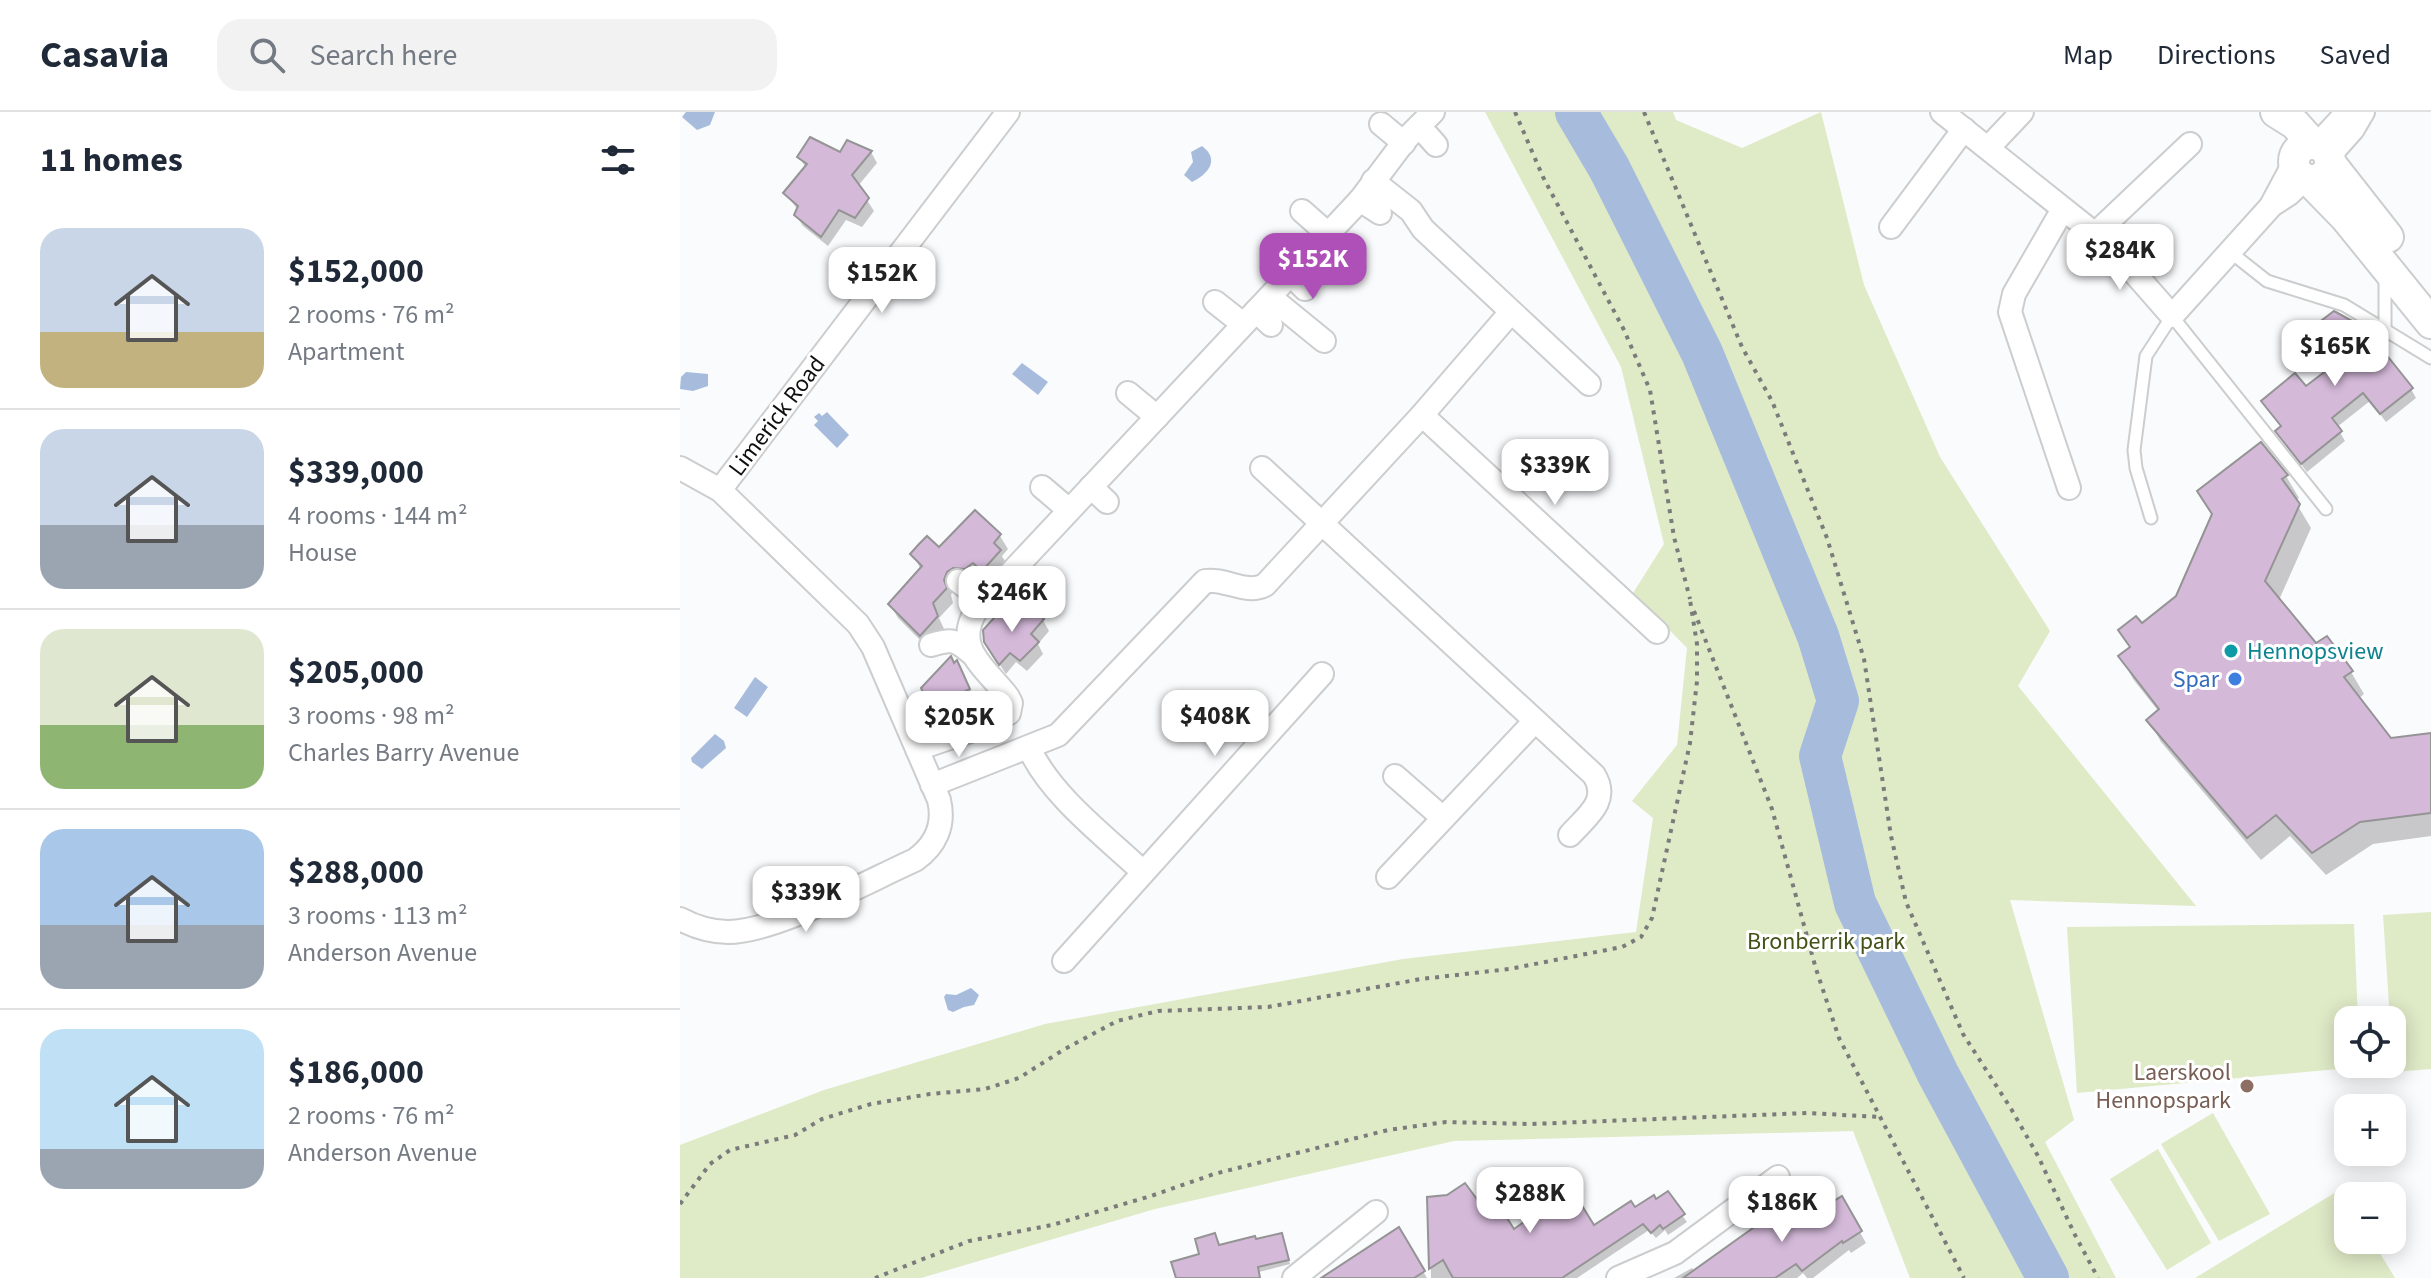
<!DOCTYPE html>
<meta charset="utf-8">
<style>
:root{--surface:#fff;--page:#f2f2f3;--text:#1f2937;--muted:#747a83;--line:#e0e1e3;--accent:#af4fb8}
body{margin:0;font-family:"Source Sans 3",sans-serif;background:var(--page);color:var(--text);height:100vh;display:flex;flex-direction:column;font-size:30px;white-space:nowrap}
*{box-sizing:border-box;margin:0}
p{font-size:26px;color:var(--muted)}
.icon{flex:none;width:44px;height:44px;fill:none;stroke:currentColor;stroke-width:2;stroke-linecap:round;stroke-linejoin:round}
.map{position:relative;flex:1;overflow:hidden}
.panel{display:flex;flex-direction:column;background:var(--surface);width:680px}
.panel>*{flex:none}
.tools{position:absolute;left:1654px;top:894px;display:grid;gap:16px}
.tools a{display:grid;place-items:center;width:72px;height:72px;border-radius:16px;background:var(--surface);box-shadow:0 4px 20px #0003;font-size:40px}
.price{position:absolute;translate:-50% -68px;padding:0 18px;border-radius:16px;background:#fff;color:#222;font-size:26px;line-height:52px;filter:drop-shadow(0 2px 4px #0008)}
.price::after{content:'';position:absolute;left:50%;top:48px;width:24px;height:18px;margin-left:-12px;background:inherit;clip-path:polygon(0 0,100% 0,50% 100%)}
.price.selected{background:var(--accent);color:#fff}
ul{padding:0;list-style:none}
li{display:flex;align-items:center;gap:24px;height:200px;padding:0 40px}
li+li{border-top:2px solid var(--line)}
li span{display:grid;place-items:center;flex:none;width:224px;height:160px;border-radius:24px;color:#555}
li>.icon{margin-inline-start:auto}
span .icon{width:96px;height:96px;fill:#fffc;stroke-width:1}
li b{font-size:34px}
h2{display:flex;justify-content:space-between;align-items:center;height:96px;padding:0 40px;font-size:34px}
header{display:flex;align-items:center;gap:48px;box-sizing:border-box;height:112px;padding:0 40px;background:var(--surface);border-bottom:2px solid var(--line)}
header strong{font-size:38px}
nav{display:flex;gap:44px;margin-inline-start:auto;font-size:28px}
.search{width:560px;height:72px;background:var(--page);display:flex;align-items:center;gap:20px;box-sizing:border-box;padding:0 28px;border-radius:24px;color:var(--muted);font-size:30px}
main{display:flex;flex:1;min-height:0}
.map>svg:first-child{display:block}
.green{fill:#dfeac7}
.water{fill:#a7bcdc}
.shadow{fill:#0003}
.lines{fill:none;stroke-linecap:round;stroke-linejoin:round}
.river{stroke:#a7bcdc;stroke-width:42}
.building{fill:#d4b9d9;stroke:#959495;stroke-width:2}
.lane-casing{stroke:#cccdce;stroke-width:15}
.street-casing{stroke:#cccdce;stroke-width:26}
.secondary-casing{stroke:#cccdce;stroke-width:34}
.path{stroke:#7b7b7c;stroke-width:4;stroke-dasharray:4 6;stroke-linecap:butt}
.lane{stroke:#fff;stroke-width:11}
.street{stroke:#fff;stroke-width:22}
.secondary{stroke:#fff;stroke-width:30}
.culture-dot{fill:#0f9aa8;stroke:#fff;stroke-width:3}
.shop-dot{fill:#3f7fe0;stroke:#fff;stroke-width:3}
.education-dot{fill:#8d6e63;stroke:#fff;stroke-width:3}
.labels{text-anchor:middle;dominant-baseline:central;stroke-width:6;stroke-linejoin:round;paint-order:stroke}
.street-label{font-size:24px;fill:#0f0f0f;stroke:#fff}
.culture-label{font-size:24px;fill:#0d838f;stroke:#fff;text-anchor:start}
.shop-label{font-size:24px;fill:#366cbe;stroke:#fff;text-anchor:end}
.park-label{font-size:24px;fill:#445218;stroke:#fff}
.education-label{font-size:24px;fill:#785e54;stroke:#fff;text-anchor:end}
</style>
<header>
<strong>Casavia</strong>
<div class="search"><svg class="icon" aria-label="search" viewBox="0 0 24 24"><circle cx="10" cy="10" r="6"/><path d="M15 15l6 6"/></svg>Search here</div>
<nav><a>Map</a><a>Directions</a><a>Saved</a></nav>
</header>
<main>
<section class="panel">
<h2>11 homes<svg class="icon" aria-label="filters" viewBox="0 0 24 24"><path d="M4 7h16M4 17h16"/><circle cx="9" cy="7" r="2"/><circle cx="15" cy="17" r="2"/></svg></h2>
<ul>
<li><span style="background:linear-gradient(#c9d6e8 65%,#c2b280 0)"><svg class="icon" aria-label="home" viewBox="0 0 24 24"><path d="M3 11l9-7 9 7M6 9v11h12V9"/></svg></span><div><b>$152,000</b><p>2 rooms · 76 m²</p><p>Apartment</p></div></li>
<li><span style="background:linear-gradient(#c9d6e8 60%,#9aa5b1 0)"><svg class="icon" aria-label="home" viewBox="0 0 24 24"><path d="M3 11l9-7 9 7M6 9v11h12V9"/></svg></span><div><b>$339,000</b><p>4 rooms · 144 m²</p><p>House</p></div></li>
<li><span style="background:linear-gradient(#dfe7d0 60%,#8fb573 0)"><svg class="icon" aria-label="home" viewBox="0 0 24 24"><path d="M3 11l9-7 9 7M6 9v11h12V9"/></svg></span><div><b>$205,000</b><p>3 rooms · 98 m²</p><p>Charles Barry Avenue</p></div></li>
<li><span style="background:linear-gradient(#a9c7e8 60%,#9aa5b1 0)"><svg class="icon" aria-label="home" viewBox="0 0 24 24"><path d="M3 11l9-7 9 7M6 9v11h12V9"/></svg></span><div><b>$288,000</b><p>3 rooms · 113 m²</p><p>Anderson Avenue</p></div></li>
<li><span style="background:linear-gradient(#bfe0f5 75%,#9aa5b1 0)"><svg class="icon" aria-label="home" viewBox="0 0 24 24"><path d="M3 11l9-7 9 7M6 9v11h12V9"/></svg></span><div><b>$186,000</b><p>2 rooms · 76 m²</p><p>Anderson Avenue</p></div></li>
</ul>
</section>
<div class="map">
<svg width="1751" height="1166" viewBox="0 0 1751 1166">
<rect width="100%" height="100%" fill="#fafbfd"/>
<g class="green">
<path d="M805 0H993L996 8 1062 36 1141 0 1184 173 1260 345 1370 519 1338 574 1516 794 1330 788 1394 1008 1365 1030 1436 1166H1230L1173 1019 774 1029 475 1097 241 1166H0V1033L144 978 365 912 723 847 956 820 973 706 952 689 997 633 1007 536 953 481 984 432 941 255Z"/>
<path d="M1751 800V957L1713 960 1712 908H1710L1703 803Z"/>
<path d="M1674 812 1678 908H1668V952H1680V955L1397 981 1387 815Z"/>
<path d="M1533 1001 1590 1102 1539 1129 1481 1032Z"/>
<path d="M1478 1037 1531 1131 1487 1158 1430 1067Z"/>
<path d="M1661 1077 1668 1088V1128H1692L1715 1166H1515Z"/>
</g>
<g class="water">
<path d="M6 0H35L30 13 17 18 2 5Z"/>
<path d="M522 34C541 48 527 63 512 70L504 63 513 50 511 40Z"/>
<path d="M342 251 368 270 358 283 332 262Z"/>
<path d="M6 260 28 262V274L13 279 0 277 1 265Z"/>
<path d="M147 300 169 323 157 336 134 313 138 309 134 305 139 301 142 304Z"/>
<path d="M75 565 88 575 67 605 54 596Z"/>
<path d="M35 622 44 629 46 636 22 657 12 650 11 646Z"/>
<path d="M291 876 299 883 294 893 284 895 273 900 268 898 264 885 266 882 276 883Z"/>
</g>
<g class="shadow">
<path d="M168 31 191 40 197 51 178 74 194 99 182 115 166 108 148 134 123 114 116 103 118 98 105 81 126 56 119 45 161 43Z"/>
<path d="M1641 225 1731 277 1736 286 1706 310 1690 289 1657 315 1665 329 1627 360 1597 320 1626 277 1661 249Z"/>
<path d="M1606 364 1619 386 1615 389 1631 416 1599 488 1636 534 1671 560 1684 582 1678 587 1710 628 1751 623V724L1693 732 1646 763 1610 724 1581 748 1481 630 1469 608 1479 600 1453 567 1441 545 1451 536 1461 514 1497 485 1534 404Z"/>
<path d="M320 424 328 437 322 444 327 453 311 471 302 464 293 470 275 474 271 483 273 491 259 506 265 519 248 536 218 506 210 492 240 456 233 442Z"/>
<path d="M331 506 363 508 369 519 358 532 363 542 347 559 336 550 326 562 312 541Z"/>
<path d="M283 561 295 589 273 599 272 596 256 602 250 591Z"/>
<path d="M987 1082 1007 1110 988 1123 985 1118 976 1126 969 1118 897 1166H751L749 1087 798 1092 833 1120 914 1116 976 1089Z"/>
<path d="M1161 1087 1186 1131 1171 1141 1169 1138 1133 1166H1127L1123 1161 1117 1166H994L1012 1156 1015 1160 1119 1112Z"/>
<path d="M718 1118 747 1166H657Z"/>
<path d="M603 1128 610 1152 579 1160 580 1166H498L539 1135Z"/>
</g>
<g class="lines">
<path class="river" d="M896 0 929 56 1022 241 1138 524 1158 589 1140 644 1175 791 1258 962 1368 1166"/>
</g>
<g class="building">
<path d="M130 25 160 40 167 28 192 39 172 63 189 86 175 106 159 98 141 125 114 103 118 94 103 81 127 52 117 45Z"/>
<path d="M1654 199 1685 216 1733 276 1700 302 1683 281 1652 306 1662 319 1621 352 1595 319 1601 314 1581 289 1615 261 1626 274 1660 248 1633 215Z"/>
<path d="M1581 330 1608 363 1602 367 1620 392 1585 469 1636 531 1647 524 1673 559 1664 565 1711 626 1751 621V701L1680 710 1632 741 1596 703 1567 726 1466 608 1479 597 1438 544 1450 535 1438 518 1456 504 1462 511 1496 484 1532 402 1517 379Z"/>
<path d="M295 398 321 422 314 431 321 438 302 459 293 451 285 457 273 456 267 460 264 468 267 476 253 491 258 504 240 524 208 492 242 454 230 442 239 432 247 424 259 435Z"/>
<path d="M351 494 364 507 351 522 359 530 340 549 330 541 319 553 304 530 303 518 323 496 331 504 337 497H346Z"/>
<path d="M271 544 274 551 277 548 290 577 266 589 264 586 248 592 241 576Z"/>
<path d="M785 1071 799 1090 812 1082 834 1117 880 1084 885 1091 896 1084 914 1113 951 1089 955 1095 974 1083 976 1087 988 1079 1005 1102 983 1117 980 1113 971 1121 963 1112 882 1166H773L763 1148 749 1157 747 1085 767 1083Z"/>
<path d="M1162 1084 1182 1119 1163 1131 1162 1129 1122 1159 1116 1152 1095 1166H1003L1087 1106 1088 1108 1111 1094 1120 1110Z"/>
<path d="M719 1115 745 1159 734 1166H641Z"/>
<path d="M535 1121 539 1133 575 1124 576 1127 602 1121 609 1148 578 1155 580 1166H496L491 1150 519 1142 515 1127Z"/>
</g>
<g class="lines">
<defs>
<g id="lane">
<path d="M1549 139 1587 169 1664 193 1751 246"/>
<path d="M1705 162V218"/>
<path d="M1471 406 1456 356 1454 338 1466 244 1492 204 1646 397"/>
</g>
<g id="street">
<path d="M1262 0 1415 122 1442 147 1492 204 1592 93 1609 82 1625 67"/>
<path d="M701 12 724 31"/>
<path d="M739 14 756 33"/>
<path d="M1637 33 1661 7 1673 0"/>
<path d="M1308 36 1342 0"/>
<path d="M1649 44 1673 17 1683 0"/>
<path d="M693 69 731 99 743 117 909 272"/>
<path d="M680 88 700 101"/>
<path d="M1592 92 1614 51"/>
<path d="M1383 97 1334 182 1330 200 1389 376"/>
<path d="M622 99 648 122"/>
<path d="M1211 115 1284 17"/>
<path d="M1415 122 1510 32"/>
<path d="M610 162 625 177"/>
<path d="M590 185 644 229"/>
<path d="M535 190 563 212"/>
<path d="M576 199 591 213"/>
<path d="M448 281 477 305"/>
<path d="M742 303 977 520"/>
<path d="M0 356 40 378 178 512 193 535 259 688C265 713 256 733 235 748 188 769 96 820 48 820 30 820 15 815 0 807"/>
<path d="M582 356 914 663C930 689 907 704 890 723"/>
<path d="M362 375 389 398"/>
<path d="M411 375 427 390"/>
<path d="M40 378 328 0"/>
<path d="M324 468 342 484"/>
<path d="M278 469 304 489"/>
<path d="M251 533C271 527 275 527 291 541"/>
<path d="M349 636C371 684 425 724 463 760"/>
<path d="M237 637 305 614 329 601 331 591 328 585C306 556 272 536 297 497L680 88 726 27 753 0"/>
<path d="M715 664 763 706"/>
<path d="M252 673 378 623 525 469C546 466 566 483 585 473L742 303 831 200"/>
<path d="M708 765 855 609"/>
<path d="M384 849 642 562"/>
<path d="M614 1166 696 1100"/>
<path d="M938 1166 995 1141 1098 1065"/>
</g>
<g id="secondary">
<path d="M1596 0 1615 12 1633 32"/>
<circle cx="1632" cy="50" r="18"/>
<path d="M1650 51 1708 125"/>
<path d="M1629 68 1666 106 1751 211"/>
</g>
</defs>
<use href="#lane" class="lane-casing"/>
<use href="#street" class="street-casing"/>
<use href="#secondary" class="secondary-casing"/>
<g class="path">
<path d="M835 0 863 65 944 218 970 278 994 425 1010 487"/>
<path d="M964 0 1062 235 1092 289 1147 426 1184 547 1211 724 1226 790 1283 922 1330 995 1358 1044 1395 1123 1418 1166"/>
<path d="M1014 499 1092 697 1136 857 1159 926 1284 1166"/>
<path d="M0 1092 30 1052 50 1038 115 1023 142 1007 191 992 250 982 305 977 339 966 383 938 437 909 478 899 588 895 741 867 829 857 942 835 961 825 972 806 1010 631 1017 569V532L1010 488"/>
<path d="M195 1166 289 1129 372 1113 471 1084 534 1062 708 1018 766 1010 851 1012 1128 1001 1199 1005"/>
</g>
<use href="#lane" class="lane"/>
<use href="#street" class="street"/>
<use href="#secondary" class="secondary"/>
</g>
<circle class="culture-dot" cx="1551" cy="539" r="8"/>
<circle class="shop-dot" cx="1555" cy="567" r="8"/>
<circle class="education-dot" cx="1567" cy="974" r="8"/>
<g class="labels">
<g class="street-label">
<text transform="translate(97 304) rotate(-53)">Limerick Road</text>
</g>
<g class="culture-label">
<text x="1567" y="539">Hennopsview</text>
</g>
<g class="shop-label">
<text x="1539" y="567">Spar</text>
</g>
<g class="park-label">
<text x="1146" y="829">Bronberrik park</text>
</g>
<g class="education-label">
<text x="1551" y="960">Laerskool<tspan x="1551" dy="28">Hennopspark</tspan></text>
</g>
</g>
</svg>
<div class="tools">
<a><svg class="icon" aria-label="locate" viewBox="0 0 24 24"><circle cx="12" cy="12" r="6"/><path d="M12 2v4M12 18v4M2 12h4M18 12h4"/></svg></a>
<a>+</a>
<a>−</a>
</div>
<b class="price" style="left:1440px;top:180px">$284K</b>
<b class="price selected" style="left:633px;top:189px">$152K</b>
<b class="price" style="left:202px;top:203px">$152K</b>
<b class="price" style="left:1655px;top:276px">$165K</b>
<b class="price" style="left:875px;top:395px">$339K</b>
<b class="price" style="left:332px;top:522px">$246K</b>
<b class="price" style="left:535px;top:646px">$408K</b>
<b class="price" style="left:279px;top:647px">$205K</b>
<b class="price" style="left:126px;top:822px">$339K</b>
<b class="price" style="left:850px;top:1123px">$288K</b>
<b class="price" style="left:1102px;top:1132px">$186K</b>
</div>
</main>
